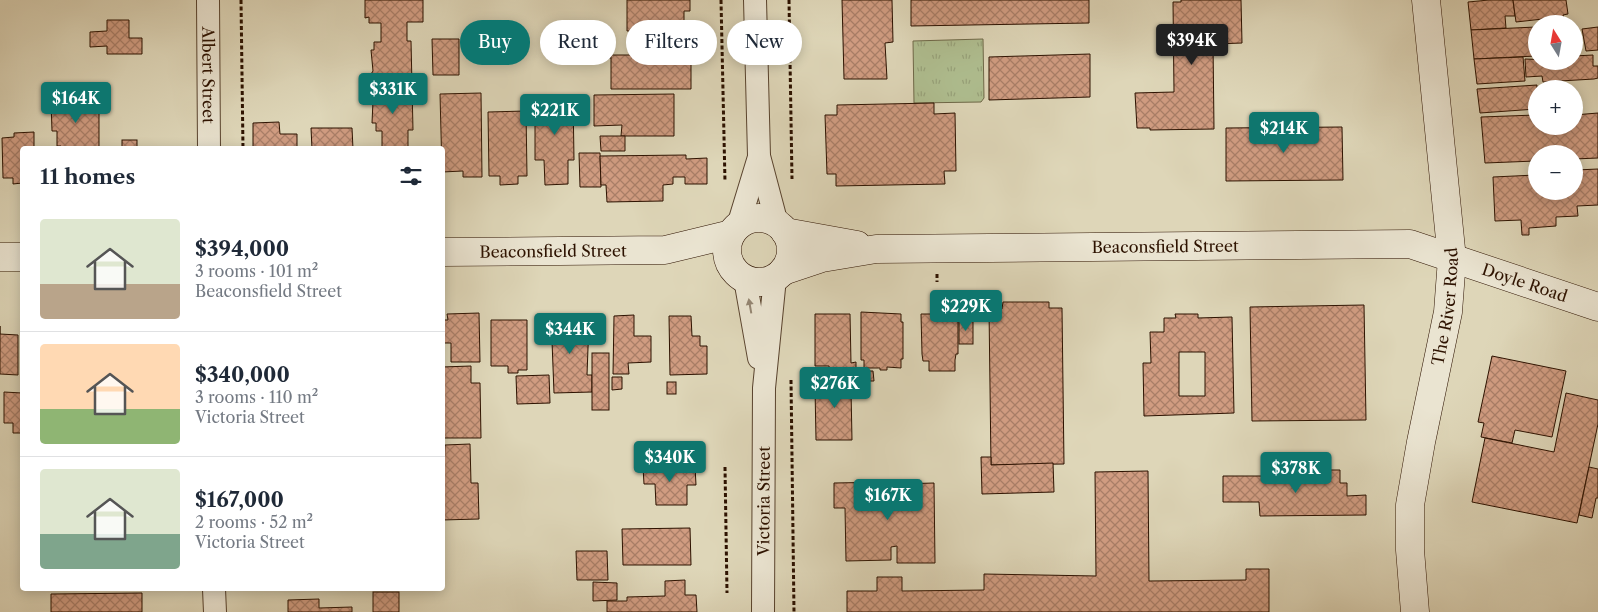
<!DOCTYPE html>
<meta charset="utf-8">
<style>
:root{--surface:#fff;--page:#f2f2f3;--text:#1f2937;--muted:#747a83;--line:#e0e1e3;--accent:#0f766e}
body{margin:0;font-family:"Libre Caslon Text",serif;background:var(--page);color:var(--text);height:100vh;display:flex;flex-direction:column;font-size:19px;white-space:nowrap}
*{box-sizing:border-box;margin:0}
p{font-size:16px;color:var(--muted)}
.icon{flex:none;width:28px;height:28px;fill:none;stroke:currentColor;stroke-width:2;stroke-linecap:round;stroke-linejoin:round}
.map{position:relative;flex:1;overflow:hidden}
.details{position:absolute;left:20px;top:146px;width:425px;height:445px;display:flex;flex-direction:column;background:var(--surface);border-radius:5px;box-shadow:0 2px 12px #0003}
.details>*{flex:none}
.banner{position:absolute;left:460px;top:20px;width:475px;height:45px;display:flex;gap:10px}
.needle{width:32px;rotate:349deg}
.controls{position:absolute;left:1528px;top:15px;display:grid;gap:10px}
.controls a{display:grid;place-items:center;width:55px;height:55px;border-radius:50%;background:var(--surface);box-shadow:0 2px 12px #0003;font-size:25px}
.price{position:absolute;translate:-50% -42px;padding:0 11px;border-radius:5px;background:var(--accent);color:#fff;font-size:16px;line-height:32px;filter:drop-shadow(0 1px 2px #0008)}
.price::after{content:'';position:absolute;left:50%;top:30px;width:15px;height:11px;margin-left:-8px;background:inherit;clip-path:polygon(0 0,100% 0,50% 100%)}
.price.on{background:#222;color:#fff}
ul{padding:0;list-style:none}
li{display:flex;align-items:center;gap:15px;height:125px;padding:0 20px}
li+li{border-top:1px solid var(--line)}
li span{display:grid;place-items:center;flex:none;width:140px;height:100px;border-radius:5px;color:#555}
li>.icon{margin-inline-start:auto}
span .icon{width:60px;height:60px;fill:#fffc;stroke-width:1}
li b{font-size:21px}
h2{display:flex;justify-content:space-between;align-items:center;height:60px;padding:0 20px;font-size:21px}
.tag{padding:0 18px;border-radius:22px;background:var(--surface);box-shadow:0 2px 12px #0003;font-size:18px;line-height:45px}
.tag.on{background:var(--accent);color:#fff}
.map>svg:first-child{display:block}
.park{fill:url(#park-tufts);stroke:#6e6848}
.building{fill:url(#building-cross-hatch);stroke:#2d1200;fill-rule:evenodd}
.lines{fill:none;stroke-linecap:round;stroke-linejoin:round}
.street-casing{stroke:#59432e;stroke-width:24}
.secondary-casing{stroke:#2d1200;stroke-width:29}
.path{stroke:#2d1200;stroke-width:3;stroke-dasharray:4 2.5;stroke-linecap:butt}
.street{stroke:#eae4d1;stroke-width:22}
.secondary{stroke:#eae4d1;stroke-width:28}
.oneway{fill:#958673}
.labels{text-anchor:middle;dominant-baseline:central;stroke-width:5;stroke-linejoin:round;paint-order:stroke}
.street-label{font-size:16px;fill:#2d1200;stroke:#eae4d1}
</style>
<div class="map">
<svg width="1598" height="612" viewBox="0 0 1598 612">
<defs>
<pattern id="park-tufts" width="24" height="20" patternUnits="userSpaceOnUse" patternTransform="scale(1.25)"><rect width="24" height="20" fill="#afbe90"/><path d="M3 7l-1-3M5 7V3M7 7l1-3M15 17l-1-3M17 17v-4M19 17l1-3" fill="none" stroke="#97a27a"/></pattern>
<pattern id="building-cross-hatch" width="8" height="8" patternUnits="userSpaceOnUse" patternTransform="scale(1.25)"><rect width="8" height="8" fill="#d09c81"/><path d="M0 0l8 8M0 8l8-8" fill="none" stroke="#a97e67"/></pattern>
</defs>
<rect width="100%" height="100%" fill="#ded6b8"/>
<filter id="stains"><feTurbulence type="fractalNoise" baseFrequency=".004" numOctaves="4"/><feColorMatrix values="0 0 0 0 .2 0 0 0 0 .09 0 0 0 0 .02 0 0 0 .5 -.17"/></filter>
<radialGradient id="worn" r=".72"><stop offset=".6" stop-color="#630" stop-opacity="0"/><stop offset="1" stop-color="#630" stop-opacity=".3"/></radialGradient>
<path class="park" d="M983 39 984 98 981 102 914 103 913 41Z"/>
<g class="building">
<path d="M365 0H423V22H407V41H411L412 86 373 87 371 85V74L373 71 371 50H374V42H381V23H369V17L365 18Z"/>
<path d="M627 0H690V11H684V30L627 31Z"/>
<path d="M842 0H892L893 42 885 43 887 79H844Z"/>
<path d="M911 0H1089V23L911 26Z"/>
<path d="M1181 0H1241L1242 43 1213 44 1214 129 1150 130V128H1137L1135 93 1174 92 1173 2H1181Z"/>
<path d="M1489 0H1513L1515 16H1505L1506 28 1471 30 1468 2Z"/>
<path d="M1513 0H1566L1568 14 1563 15 1564 18 1552 20V18L1516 22Z"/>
<path d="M107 20H129V38H142V54H107V46L90 47V32L107 31Z"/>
<path d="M1536 27V56L1474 59 1471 30Z"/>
<path d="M1598 27V50L1586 51 1582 29Z"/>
<path d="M610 35 611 58 584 59V36Z"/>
<path d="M432 39H459V75H433Z"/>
<path d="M642 43H691V89H611V55H642Z"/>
<path d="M1090 54V97L989 100V57Z"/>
<path d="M1593 55V66H1598V78L1594 79 1543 82 1542 76 1526 77 1525 59 1574 61V56Z"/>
<path d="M1523 57 1525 81 1477 84 1474 59Z"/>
<path d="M1537 85 1536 109 1480 113 1477 89Z"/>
<path d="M412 86 413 130H408V149H382V131H376V123H372L373 101 371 99V88Z"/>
<path d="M481 93 482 177H463V171L442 172 440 94Z"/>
<path d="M674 94V136H621L622 125 594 126V95Z"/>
<path d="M535 96H573L574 160H568V184L545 185 544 160H535Z"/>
<path d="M99 100V149H61V146H57V131H52L51 101Z"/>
<path d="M934 103V114L955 113 956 171H944L945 184 836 186V174H827L825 115H837V105Z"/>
<path d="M526 111 527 176H518V184L500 185V176H489L488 112Z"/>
<path d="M1598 113V158L1574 159V154H1536V161L1485 163 1481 117 1536 115V126H1574V115Z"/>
<path d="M279 122 280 134H297V149H253V123Z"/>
<path d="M1342 127 1343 180 1226 181V128Z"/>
<path d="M311 128H352L353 149H312Z"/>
<path d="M34 132V149H22V183L13 184V178H3L2 138 14 137V133Z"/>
<path d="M600 136H625V151H601Z"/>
<rect x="122" y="140" width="15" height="9"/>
<path d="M579 153H600L601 187H580Z"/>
<path d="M686 155V159L707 158V184H685V177H673V184L663 185V201L607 202 606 185H601L600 156Z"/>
<path d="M1598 169V205L1577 206 1578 216 1556 217V226L1529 228V235H1522L1521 220 1495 221 1493 177 1536 175V191H1574V173L1576 170Z"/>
<path d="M1003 302H1049V308H1062L1064 464 991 465 989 309H1002Z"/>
<path d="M1364 305 1366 420 1252 421 1250 307Z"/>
<path d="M861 312 901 314V322H903V359H901V368L887 367V370H880V368H864V360H861Z"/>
<path d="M479 313 480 362H451V343H442V320H448L447 314Z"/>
<path d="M815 314H850L851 363 856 362V376L830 377 829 366H815Z"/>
<path d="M921 314H958V354H956L955 360V371H929V361H923L922 354Z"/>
<path d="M1175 314H1198V318L1232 317 1234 413 1144 416 1143 363H1151L1150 332H1164V318H1176ZM1179 352H1205V396H1179Z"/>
<path d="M551 315H571V321H589L587 375H592V392L554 393Z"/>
<path d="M634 315V336H651V362L628 363 629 374H613L614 316Z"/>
<path d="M669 316H691L692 336H700V346H707V374L670 375Z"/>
<path d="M491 320H527V370H518V373H508V366H491Z"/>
<rect x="959" y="320" width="14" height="24"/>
<path d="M0 326V334L18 335V375L0 374Z"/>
<rect x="592" y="353" width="17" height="57"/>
<path d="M1492 356 1566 371 1552 437 1515 430 1512 443 1481 437 1484 423 1478 422Z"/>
<path d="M471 366V383H480L481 438H442V367Z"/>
<path d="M863 371H873L874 381H863Z"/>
<path d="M549 375 550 403 517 404 516 376Z"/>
<path d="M856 376 857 390H851L852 440H816L815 388 830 387V377Z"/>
<path d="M612 377H622V389L612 390Z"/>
<rect x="667" y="382" width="9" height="12"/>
<path d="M4 392 22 393V433H13V423H4Z"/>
<path d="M1566 393 1598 400V424L1577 523 1472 502 1485 438 1554 452Z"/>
<path d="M470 444 471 483H478L479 519 442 520 445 445Z"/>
<path d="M981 457H991V465L1053 463 1054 492 982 494Z"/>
<path d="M695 466 696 485H687V505H656L655 484H644L643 467Z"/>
<path d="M1589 467 1598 469V498H1596L1592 518 1579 515Z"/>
<path d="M1301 470H1340V483H1347V496L1366 495V515L1260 516 1259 502H1223V476H1301Z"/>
<path d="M1148 471 1149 581 1246 580V569H1269V612H847V591H877V577H902V591L984 590V574L1096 576 1095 472Z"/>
<path d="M890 482V489H898V484L934 483 935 563H897V546L891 547V560L846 561 845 508H834V483Z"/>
<path d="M690 528 691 565H623L622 529Z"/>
<path d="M576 551H607L608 580H577Z"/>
<path d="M685 580V595H696L697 612H607V601H627V597L665 596V581Z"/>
<path d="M593 582 617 583V600L593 601Z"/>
<rect x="373" y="592" width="26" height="20"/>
<path d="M142 593V612H51V594Z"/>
<path d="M319 599V608L352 607V612H288V600Z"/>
</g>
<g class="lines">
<defs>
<g id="street">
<path id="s1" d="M208 0 209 149"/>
<path d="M755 0 759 156 777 224"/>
<path d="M738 226 759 157"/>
<path d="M745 279 759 358"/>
<path d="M214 589 215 612"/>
<path id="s2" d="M763 612 764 388 775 278"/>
</g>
<g id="secondary">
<circle cx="759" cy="250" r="32"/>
<path d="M785 232 857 245"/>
<path id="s3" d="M442 252 665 250 731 234"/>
<path d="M0 257H22"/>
<path id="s4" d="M783 271 822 258 876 249 1410 244 1598 307"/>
<path id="s5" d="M1415 612 1410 550V505L1421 442 1448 312 1452 259 1426 0"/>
</g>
</defs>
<use href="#street" class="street-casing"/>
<use href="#secondary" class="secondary-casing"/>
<g class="path">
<path d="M241 0 243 149"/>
<path d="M721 0 725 182"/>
<path d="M789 0 792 179"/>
<path d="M937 274V282"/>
<path d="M791 380 794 612"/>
<path d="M725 467 727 593"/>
</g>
<use href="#street" class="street"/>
<use href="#secondary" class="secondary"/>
</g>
<defs><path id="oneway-solid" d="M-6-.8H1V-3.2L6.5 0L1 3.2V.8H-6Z" transform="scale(1.25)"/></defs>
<use class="oneway" href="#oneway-solid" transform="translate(750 306) rotate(-100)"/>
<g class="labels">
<g class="street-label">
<text stroke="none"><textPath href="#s1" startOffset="75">Albert Street</textPath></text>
<text stroke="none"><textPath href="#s4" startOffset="385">Beaconsfield Street</textPath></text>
<text stroke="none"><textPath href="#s3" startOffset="111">Beaconsfield Street</textPath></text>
<text stroke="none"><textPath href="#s4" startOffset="751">Doyle Road</textPath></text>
<text stroke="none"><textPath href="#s5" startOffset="309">The River Road</textPath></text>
<text stroke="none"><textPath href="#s2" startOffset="111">Victoria Street</textPath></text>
</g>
</g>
<rect width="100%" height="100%" filter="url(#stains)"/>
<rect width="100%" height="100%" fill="url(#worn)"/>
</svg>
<div class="controls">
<a><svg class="needle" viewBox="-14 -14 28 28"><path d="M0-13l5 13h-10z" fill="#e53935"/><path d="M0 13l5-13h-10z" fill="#747a83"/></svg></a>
<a>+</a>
<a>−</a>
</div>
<b class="price on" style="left:1192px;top:66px">$394K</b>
<b class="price" style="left:393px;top:115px">$331K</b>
<b class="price" style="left:76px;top:124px">$164K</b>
<b class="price" style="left:555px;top:136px">$221K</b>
<b class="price" style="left:1284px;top:154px">$214K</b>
<b class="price" style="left:966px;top:332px">$229K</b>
<b class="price" style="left:570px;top:355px">$344K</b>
<b class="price" style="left:835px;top:409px">$276K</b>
<b class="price" style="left:670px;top:483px">$340K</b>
<b class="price" style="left:1296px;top:494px">$378K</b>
<b class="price" style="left:888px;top:521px">$167K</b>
<div class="banner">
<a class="tag on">Buy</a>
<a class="tag">Rent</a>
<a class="tag">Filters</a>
<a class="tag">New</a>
</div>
<section class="details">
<h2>11 homes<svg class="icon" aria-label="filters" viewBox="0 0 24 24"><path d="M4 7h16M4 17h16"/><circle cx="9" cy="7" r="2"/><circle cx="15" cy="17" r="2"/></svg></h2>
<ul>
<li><span style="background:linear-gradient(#dfe7d0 65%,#b9a48a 0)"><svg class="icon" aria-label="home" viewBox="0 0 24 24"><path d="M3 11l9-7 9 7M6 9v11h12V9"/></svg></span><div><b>$394,000</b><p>3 rooms · 101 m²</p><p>Beaconsfield Street</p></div></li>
<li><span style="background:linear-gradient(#ffd9b3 65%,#8fb573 0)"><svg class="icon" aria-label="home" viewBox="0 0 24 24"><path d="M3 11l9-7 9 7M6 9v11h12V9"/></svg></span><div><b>$340,000</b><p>3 rooms · 110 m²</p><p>Victoria Street</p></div></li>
<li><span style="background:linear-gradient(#dfe7d0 65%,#7fa58c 0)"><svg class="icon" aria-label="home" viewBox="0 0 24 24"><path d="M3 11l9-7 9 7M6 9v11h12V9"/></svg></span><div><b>$167,000</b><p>2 rooms · 52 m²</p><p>Victoria Street</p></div></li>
</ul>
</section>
</div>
